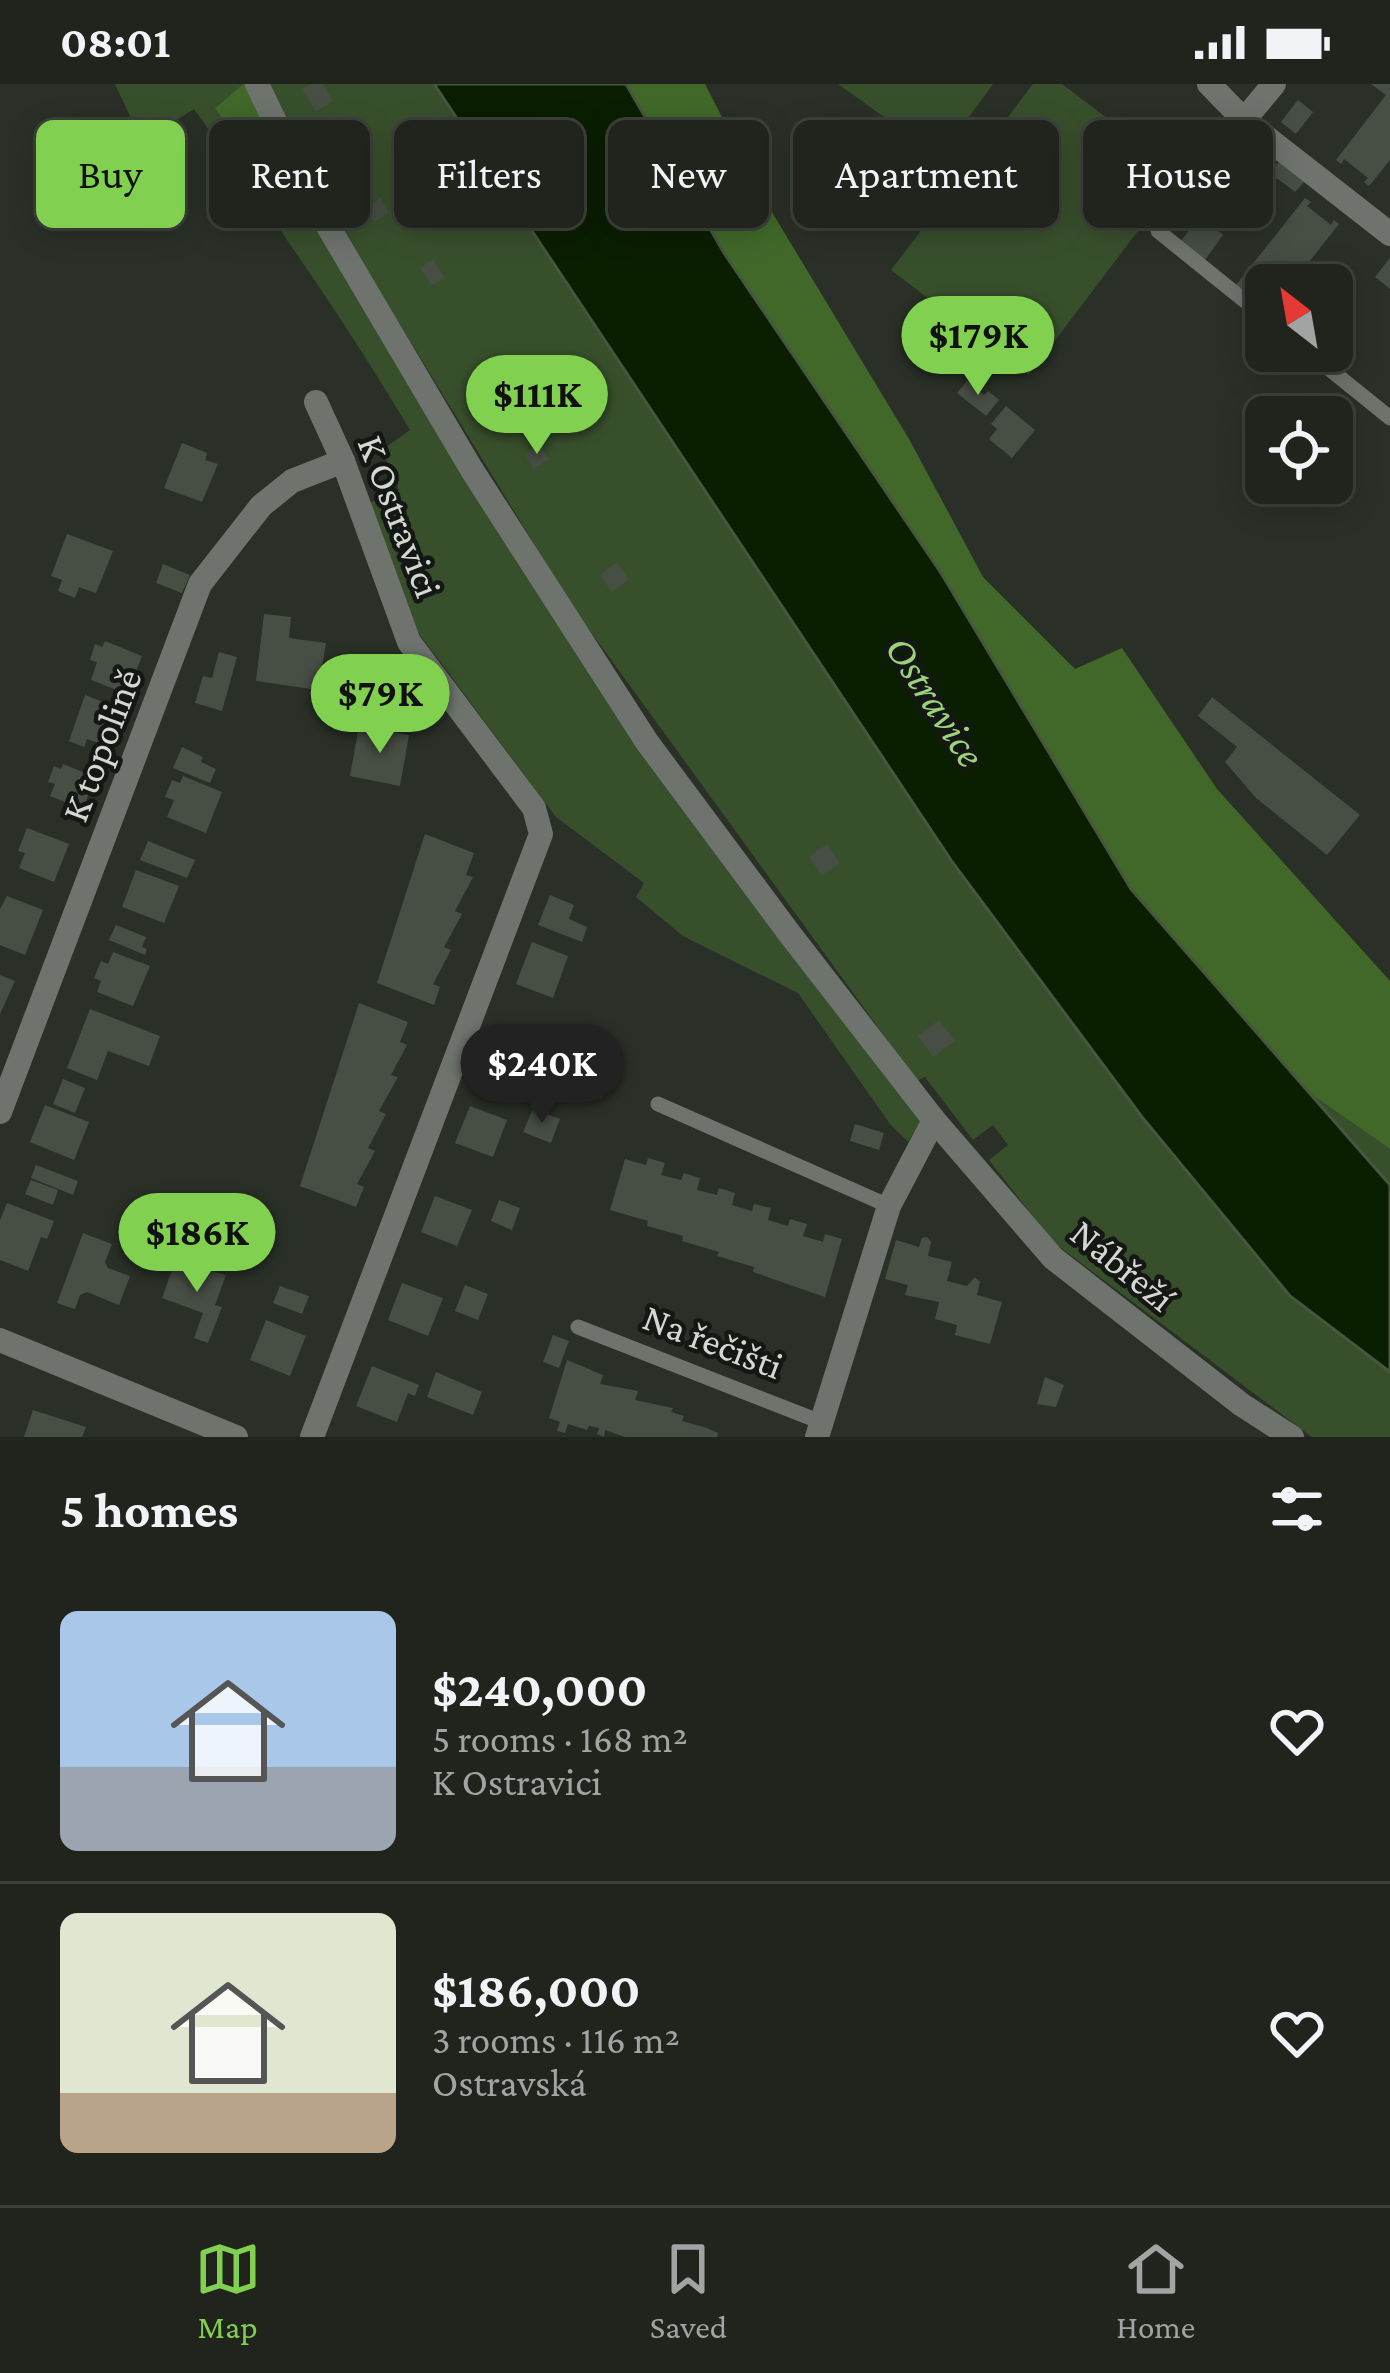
<!DOCTYPE html>
<meta charset="utf-8">
<style>
:root{--surface:#20241d;--page:#282c26;--text:#f1f3f6;--muted:#a2a4a4;--line:#3d413b;--accent:#81d050}
body{margin:0;font-family:"Crimson Pro",serif;background:var(--page);color:var(--text);height:100vh;display:flex;flex-direction:column;font-size:45px;white-space:nowrap}
*{box-sizing:border-box;margin:0}
p{font-size:39px;color:var(--muted)}
.icon{flex:none;width:66px;height:66px;fill:none;stroke:currentColor;stroke-width:2;stroke-linecap:round;stroke-linejoin:round}
.map{position:relative;height:1353px;overflow:hidden}
.sheet{display:flex;flex-direction:column;background:var(--surface);flex:1}
.sheet>*{flex:none}
.hud{position:absolute;left:36px;top:36px;width:1320px;height:108px;display:flex;gap:24px}
.needle{width:78px;rotate:329deg}
.tools{position:absolute;left:1245px;top:180px;display:grid;gap:24px}
.tools a{display:grid;place-items:center;width:108px;height:108px;border-radius:18px;background:var(--surface);box-shadow:0 6px 30px #0003,0 0 0 3px var(--line);font-size:60px}
.price{position:absolute;translate:-50% -102px;padding:0 27px;border-radius:42px;background:var(--accent);color:#111;font-size:39px;line-height:78px;filter:drop-shadow(0 3px 6px #0008)}
.price::after{content:'';position:absolute;left:50%;top:72px;width:36px;height:27px;margin-left:-18px;background:inherit;clip-path:polygon(0 0,100% 0,50% 100%)}
.price.current{background:#222;color:#fff}
ul{padding:0;list-style:none}
li{display:flex;align-items:center;gap:36px;height:300px;padding:0 60px}
li+li{border-top:3px solid var(--line)}
li span{display:grid;place-items:center;flex:none;width:336px;height:240px;border-radius:18px;color:#555}
li>.icon{margin-inline-start:auto}
span .icon{width:144px;height:144px;fill:#fffc;stroke-width:1}
li b{font-size:51px}
h2{display:flex;justify-content:space-between;align-items:center;height:144px;padding:0 60px;font-size:51px}
.pill{padding:0 42px;border-radius:18px;background:var(--surface);box-shadow:0 6px 30px #0003,0 0 0 3px var(--line);font-size:42px;line-height:108px}
.pill.current{background:var(--accent);color:#111}
.status{display:flex;justify-content:space-between;align-items:center;height:84px;padding:0 60px;background:var(--surface);direction:ltr}
.status svg{height:33px;fill:currentColor}
.tab-bar{display:flex;justify-content:space-around;align-items:center;height:168px;border-top:3px solid var(--line);background:var(--surface);font-size:33px;color:var(--muted)}
.tab-bar a{display:grid;justify-items:center;gap:6px}
.tab-bar .current{color:var(--accent)}
.map>svg:first-child{display:block}
.green{fill:#384f2c}
.forest{fill:#416829}
.water{fill:#0a1e00;stroke:#47563f;stroke-width:3}
.building{fill:#474e44}
.lines{fill:none;stroke-linecap:round;stroke-linejoin:round}
.service{stroke:#6f736e;stroke-width:15}
.minor{stroke:#6f736e;stroke-width:24}
.tertiary{stroke:#6f736e;stroke-width:24}
.labels{text-anchor:middle;dominant-baseline:central;stroke-width:9;stroke-linejoin:round;paint-order:stroke}
.street-label{font-size:39px;fill:#d4d8d2;stroke:#141713}
.water-label{font-size:42px;font-style:italic;fill:#9ad37b;stroke:#141713}
</style>
<div class="status"><b>08:01</b><svg viewBox="0 0 49 12"><path d="M0 12V9h3v3zM5 12V6h3v6zM10 12V3h3v9zM15 12V0h3v12zM26 1h20v11H26zM47 4h2v5h-2z"/></svg></div>
<div class="map">
<svg width="1390" height="1353" viewBox="0 0 1390 1353">
<rect width="100%" height="100%" fill="#2a3027"/>
<g class="green">
<path d="M115 0H243L216 23 294 97 455 373 922 1034 908 1058 890 1040 798 909 683 852 636 813 644 799 556 733 417 547 369 419 399 406 382 366 410 346C344 235 270 130 194 25L142 58Z"/>
<path d="M265 0H434L953 779 1142 1033 1290 1212 1390 1288V1353H1312L1053 1158 989 1076 1008 1061 993 1041 973 1056 925 993 917 997 572 522 322 113Z"/>
<path d="M838 0H993L940 73Z"/>
<path d="M1033 0H1062L1181 90 1029 291 891 186Z"/>
<path d="M1308 1008 1390 1065V1101Z"/>
</g>
<g class="forest">
<path d="M243 0H249L294 97 274 108 215 24Z"/>
<path d="M626 0H705L764 115 909 355 983 493 1075 585 1122 564 1217 705 1390 897V1065L1308 1008 1131 805 941 489 724 169Z"/>
</g>
<path class="water" d="M434 0H626L724 169 941 489 1131 805 1390 1101V1288L1290 1212 1142 1033 953 779Z"/>
<g class="building">
<path d="M311 0H323L333 17 316 28 302 6Z"/>
<path d="M1371 0H1390V76L1369 102 1364 98 1368 94 1344 75 1341 80 1336 76 1386 11Z"/>
<path d="M1298 16 1313 28 1296 50 1281 38Z"/>
<path d="M869 36 911 67 865 129 823 98Z"/>
<path d="M1279 78 1304 98 1295 108 1270 89Z"/>
<path d="M380 114 389 129 374 138 365 123Z"/>
<path d="M1305 114 1311 118 1307 122 1331 141 1334 136 1339 140 1291 201H1265L1251 213 1236 201Z"/>
<path d="M1200 133 1223 151 1205 176 1180 158Z"/>
<path d="M1390 174V205L1375 193Z"/>
<path d="M433 175 445 194 432 202 420 184Z"/>
<path d="M488 290 499 307 487 314 476 298Z"/>
<path d="M967 297 984 311 988 307 999 316 986 332 957 309Z"/>
<path d="M1006 322 1035 346 1012 374 989 355 997 345 991 340Z"/>
<path d="M182 359 207 369 205 376 218 380 202 418 164 404Z"/>
<path d="M539 360 549 375 534 385 525 370Z"/>
<path d="M67 450 113 467 96 509 79 503 75 514 58 507 62 496 51 492Z"/>
<path d="M617 478 629 495 612 508 600 491Z"/>
<path d="M163 480 190 491 182 509 156 499Z"/>
<path d="M264 530 291 533 289 554 326 559 318 606 256 597Z"/>
<path d="M105 557 142 572 127 610 91 596 97 578 90 576 95 560 102 563Z"/>
<path d="M219 568 237 573 222 627 195 619 203 592 212 594Z"/>
<path d="M85 611 121 625 107 662 87 655 84 663 69 657Z"/>
<path d="M1212 613 1360 731 1327 771 1256 714 1225 678 1237 663 1198 632Z"/>
<path d="M359 642 409 651 400 702 350 692Z"/>
<path d="M182 663 203 673 201 678 216 685 210 699 173 684Z"/>
<path d="M63 680 95 693 83 725 50 712 55 700 48 698 54 682 61 685Z"/>
<path d="M183 692 222 708 206 749 167 733 174 716 165 713 172 696 180 699Z"/>
<path d="M27 744 69 760 54 798 19 784 25 769 18 767Z"/>
<path d="M425 750 474 769 466 791 473 793 455 827 462 830 444 863 451 866 433 900 440 903 434 921 377 899Z"/>
<path d="M148 757 195 776 187 794 140 776Z"/>
<path d="M827 760 840 779 822 791 809 773Z"/>
<path d="M136 786 179 802 164 839 122 823Z"/>
<path d="M550 811 574 821 569 835 587 843 582 858 538 841Z"/>
<path d="M7 812 43 826 25 871 0 861V825Z"/>
<path d="M116 841 146 853 142 863 147 865 145 871 109 856Z"/>
<path d="M532 858 568 872 553 914 516 900Z"/>
<path d="M113 868 150 882 133 922 97 908 101 897 94 894 101 877 108 880Z"/>
<path d="M0 891 15 897 0 930Z"/>
<path d="M359 919 408 938 400 958 407 961 391 991 398 993 379 1027 386 1030 368 1064 375 1067 357 1100 364 1103 356 1123 300 1102Z"/>
<path d="M90 925 160 952 149 982 108 967 97 996 67 984Z"/>
<path d="M939 936 955 957 933 973 918 952Z"/>
<path d="M63 995 85 1004 75 1029 53 1020Z"/>
<path d="M45 1021 89 1038 74 1076 30 1058Z"/>
<path d="M470 1022 507 1036 493 1073 455 1059Z"/>
<path d="M533 1025 560 1035 551 1059 523 1048Z"/>
<path d="M855 1040 884 1049 879 1066 850 1057Z"/>
<path d="M648 1074 665 1079 661 1091 681 1096 684 1089 700 1094 697 1106 717 1111 719 1104 735 1109 732 1121 752 1127 754 1120 771 1124 768 1136 788 1142 790 1135 807 1140 803 1152 823 1158 825 1150 842 1155 825 1213 753 1188 754 1183 717 1172 719 1168 682 1157 683 1152 647 1142 648 1137 610 1126 625 1075 646 1081Z"/>
<path d="M36 1081 78 1097 73 1111 31 1094Z"/>
<path d="M31 1096 58 1106 53 1121 25 1110Z"/>
<path d="M435 1112 472 1126 457 1162 421 1148Z"/>
<path d="M499 1116 520 1124 512 1146 491 1137Z"/>
<path d="M7 1119 54 1137 47 1155 41 1153 28 1187 0 1176V1136Z"/>
<path d="M83 1149 112 1160 105 1178 108 1184 130 1192 119 1221 87 1208 80 1211 75 1225 57 1219Z"/>
<path d="M927 1153 931 1158 928 1172 952 1178 947 1197 967 1202 975 1193 980 1198 977 1211 1002 1218 990 1260 955 1251 957 1241 935 1235 939 1218 905 1211 908 1201 885 1195 896 1156 919 1163 922 1154Z"/>
<path d="M175 1178 226 1191 215 1221 222 1223 208 1259 194 1254 203 1229 162 1214Z"/>
<path d="M402 1199 443 1214 428 1252 388 1236Z"/>
<path d="M465 1201 488 1210 478 1236 455 1227Z"/>
<path d="M280 1202 309 1212 302 1230 273 1219Z"/>
<path d="M266 1236 306 1252 290 1292 250 1276Z"/>
<path d="M553 1251 569 1257 559 1284 543 1278Z"/>
<path d="M567 1276 603 1291 600 1300 638 1307 635 1316 673 1324 671 1328 684 1332 682 1337 707 1344 718 1349 717 1353H625L605 1346 604 1353 597 1350 599 1344 589 1342 587 1346 568 1340 565 1349 557 1347 560 1338 549 1334Z"/>
<path d="M372 1282 419 1301 415 1312 408 1309 397 1338 356 1322Z"/>
<path d="M436 1288 482 1308 473 1331 427 1313Z"/>
<path d="M1045 1293 1064 1301 1056 1323 1037 1320Z"/>
<path d="M33 1326 86 1343 82 1353H24Z"/>
</g>
<g class="lines">
<g class="service">
<path d="M1244 36 1158 147 1266 234"/>
<path d="M1307 267 1390 334"/>
<path d="M658 1020 889 1122"/>
<path d="M578 1243 821 1338"/>
</g>
<g class="minor">
<path d="M257 0 313 117 472 386 647 658 789 849 934 1036 1053 1174 1242 1321 1292 1353"/>
<path d="M1209 0 1244 36 1274 0"/>
<path d="M1244 36 1390 150"/>
<path d="M0 1028 200 500 261 422 292 397 343 377"/>
<path d="M312 1353 541 750 534 724 409 558 343 377 316 318"/>
<path d="M817 1353 889 1122 934 1036"/>
</g>
<path class="tertiary" d="M0 1256 236 1353"/>
</g>
<g class="labels">
<g class="street-label">
<text transform="translate(400 432) rotate(69)">K Ostravici</text>
<text transform="translate(101 661) rotate(-69)">K topolině</text>
<text transform="translate(1123 1181) rotate(39)">Nábřeží</text>
<text transform="translate(713 1257) rotate(21)">Na řečišti</text>
</g>
<g class="water-label">
<text transform="translate(936 617) rotate(57)">Ostravice</text>
</g>
</g>
</svg>
<div class="tools">
<a><svg class="needle" viewBox="-14 -14 28 28"><path d="M0-13l5 13h-10z" fill="#e53935"/><path d="M0 13l5-13h-10z" fill="#a2a4a4"/></svg></a>
<a><svg class="icon" aria-label="locate" viewBox="0 0 24 24"><circle cx="12" cy="12" r="6"/><path d="M12 2v4M12 18v4M2 12h4M18 12h4"/></svg></a>
</div>
<b class="price" style="left:978px;top:314px">$179K</b>
<b class="price" style="left:537px;top:373px">$111K</b>
<b class="price" style="left:380px;top:672px">$79K</b>
<b class="price current" style="left:542px;top:1042px">$240K</b>
<b class="price" style="left:197px;top:1211px">$186K</b>
<div class="hud">
<a class="pill current">Buy</a>
<a class="pill">Rent</a>
<a class="pill">Filters</a>
<a class="pill">New</a>
<a class="pill">Apartment</a>
<a class="pill">House</a>
</div>
</div>
<section class="sheet">
<h2>5 homes<svg class="icon" aria-label="filters" viewBox="0 0 24 24"><path d="M4 7h16M4 17h16"/><circle cx="9" cy="7" r="2"/><circle cx="15" cy="17" r="2"/></svg></h2>
<ul>
<li><span style="background:linear-gradient(#a9c7e8 65%,#9aa5b1 0)"><svg class="icon" aria-label="home" viewBox="0 0 24 24"><path d="M3 11l9-7 9 7M6 9v11h12V9"/></svg></span><div><b>$240,000</b><p>5 rooms · 168 m²</p><p>K Ostravici</p></div><svg class="icon" aria-label="heart" viewBox="0 0 24 24"><path d="M12 20l-8-8c-3-5 5-10 8-4 3-6 11-1 8 4z"/></svg></li>
<li><span style="background:linear-gradient(#dfe7d0 75%,#b9a48a 0)"><svg class="icon" aria-label="home" viewBox="0 0 24 24"><path d="M3 11l9-7 9 7M6 9v11h12V9"/></svg></span><div><b>$186,000</b><p>3 rooms · 116 m²</p><p>Ostravská</p></div><svg class="icon" aria-label="heart" viewBox="0 0 24 24"><path d="M12 20l-8-8c-3-5 5-10 8-4 3-6 11-1 8 4z"/></svg></li>
</ul>
</section>
<nav class="tab-bar">
<a class="current"><svg class="icon" aria-label="map" viewBox="0 0 24 24"><path d="M3 6l6-2 6 2 6-2v14l-6 2-6-2-6 2zM9 4v14M15 6v14"/></svg>Map</a>
<a><svg class="icon" aria-label="saved" viewBox="0 0 24 24"><path d="M7 4h10v16l-5-4-5 4z"/></svg>Saved</a>
<a><svg class="icon" aria-label="home" viewBox="0 0 24 24"><path d="M3 11l9-7 9 7M6 9v11h12V9"/></svg>Home</a>
</nav>
